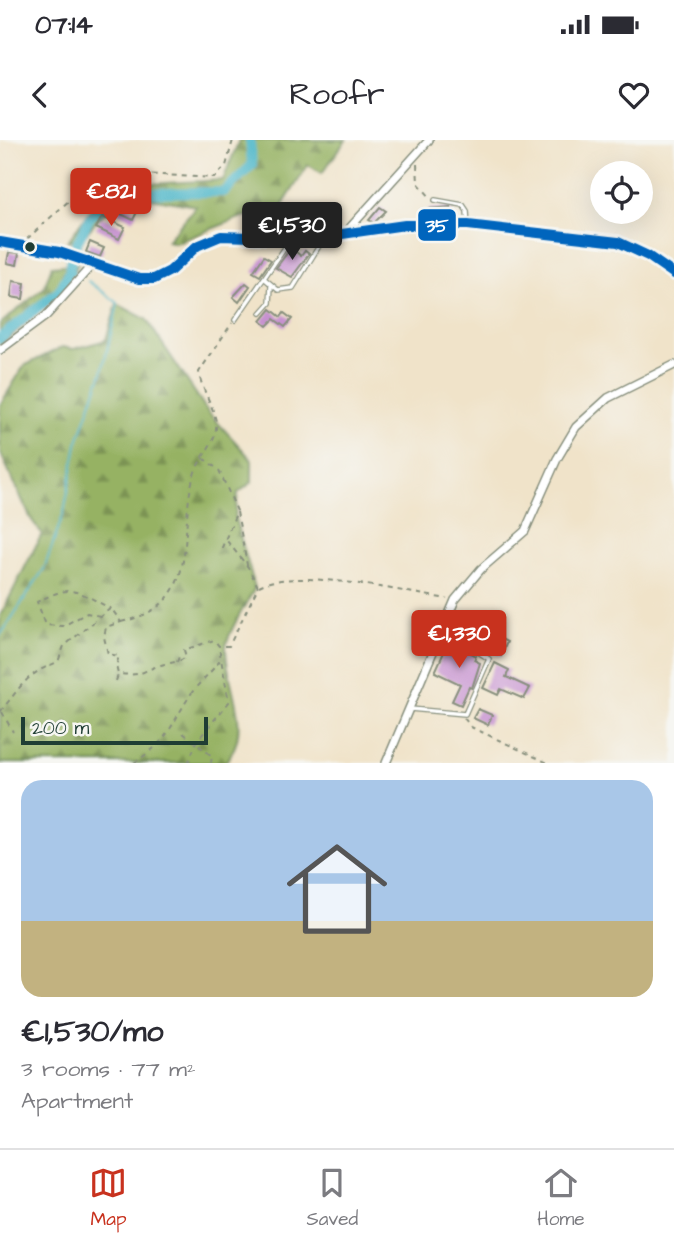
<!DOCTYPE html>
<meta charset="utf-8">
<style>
:root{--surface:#fff;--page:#f2f2f3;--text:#2b2b33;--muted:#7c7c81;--line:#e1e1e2;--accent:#c8321e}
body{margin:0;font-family:"Architects Daughter",sans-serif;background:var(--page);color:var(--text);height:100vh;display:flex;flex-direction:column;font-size:26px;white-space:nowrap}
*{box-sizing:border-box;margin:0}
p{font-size:23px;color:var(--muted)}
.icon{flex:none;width:38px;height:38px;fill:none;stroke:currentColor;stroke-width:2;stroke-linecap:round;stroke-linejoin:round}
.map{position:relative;height:623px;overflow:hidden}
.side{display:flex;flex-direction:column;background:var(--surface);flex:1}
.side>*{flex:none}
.tools{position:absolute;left:590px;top:21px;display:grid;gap:14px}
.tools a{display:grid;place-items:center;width:63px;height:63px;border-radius:50%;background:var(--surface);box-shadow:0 7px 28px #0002;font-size:35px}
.scale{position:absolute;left:21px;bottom:18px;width:187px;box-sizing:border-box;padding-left:7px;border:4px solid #1f3d34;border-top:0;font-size:19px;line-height:24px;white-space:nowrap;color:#1f3d34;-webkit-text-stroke:5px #f6f6f2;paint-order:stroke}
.price{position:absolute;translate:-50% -60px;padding:0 16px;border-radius:7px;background:var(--accent);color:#fff;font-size:23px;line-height:46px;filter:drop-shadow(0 2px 4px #0008)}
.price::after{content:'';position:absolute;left:50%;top:42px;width:21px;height:16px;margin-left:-10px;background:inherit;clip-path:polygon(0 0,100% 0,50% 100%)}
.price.on{background:#222;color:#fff}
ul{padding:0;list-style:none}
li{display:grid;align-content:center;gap:14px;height:371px;padding:0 21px}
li+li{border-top:2px solid var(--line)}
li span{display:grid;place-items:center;height:217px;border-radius:21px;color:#555}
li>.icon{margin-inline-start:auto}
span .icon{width:126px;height:126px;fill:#fffc;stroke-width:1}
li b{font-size:30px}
.status{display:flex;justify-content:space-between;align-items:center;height:49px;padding:0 35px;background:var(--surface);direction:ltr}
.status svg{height:19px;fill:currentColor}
header{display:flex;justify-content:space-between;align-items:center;height:91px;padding:0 21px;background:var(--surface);font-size:32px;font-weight:600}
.dock{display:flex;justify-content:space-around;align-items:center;height:98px;border-top:2px solid var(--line);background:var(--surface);font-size:19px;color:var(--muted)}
.dock a{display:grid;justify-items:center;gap:4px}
.dock .on{color:var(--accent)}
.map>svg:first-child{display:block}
.forest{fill:url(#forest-firs);stroke:#5a784c;stroke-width:2}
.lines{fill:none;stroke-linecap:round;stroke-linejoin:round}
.stream{stroke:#4ab5c8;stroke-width:2}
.river{stroke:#4ab5c8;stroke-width:10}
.building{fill:#c792d0}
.service-casing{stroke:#88907e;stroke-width:6}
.minor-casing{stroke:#88907e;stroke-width:10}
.path{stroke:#88907e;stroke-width:2;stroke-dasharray:5 5;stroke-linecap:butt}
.service{stroke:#fff;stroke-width:3.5}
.minor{stroke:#fff;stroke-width:7}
.bus-1-casing{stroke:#f6f6f2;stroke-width:16}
.bus-1{stroke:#0065bd;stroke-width:10}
.bus-dot{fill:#1f3d34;stroke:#f6f6f2;stroke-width:2.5}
.line-badge{stroke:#f6f6f2;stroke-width:2.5}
.badge-label{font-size:19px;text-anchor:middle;font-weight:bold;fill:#fff}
</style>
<div class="status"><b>07:14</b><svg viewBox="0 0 49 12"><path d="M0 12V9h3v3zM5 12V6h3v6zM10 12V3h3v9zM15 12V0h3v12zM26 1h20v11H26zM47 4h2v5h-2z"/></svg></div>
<header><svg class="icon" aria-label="back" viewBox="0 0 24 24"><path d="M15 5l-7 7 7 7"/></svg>Roofr<svg class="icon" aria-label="heart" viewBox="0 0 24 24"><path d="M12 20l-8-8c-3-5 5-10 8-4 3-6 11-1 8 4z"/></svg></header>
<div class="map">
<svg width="674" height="623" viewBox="0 0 674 623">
<defs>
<pattern id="forest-firs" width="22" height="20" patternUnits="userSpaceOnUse" patternTransform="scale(1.75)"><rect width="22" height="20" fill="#96b264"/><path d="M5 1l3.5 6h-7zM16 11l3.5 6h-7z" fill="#7a9253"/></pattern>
</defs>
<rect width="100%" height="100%" fill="#f6f6f2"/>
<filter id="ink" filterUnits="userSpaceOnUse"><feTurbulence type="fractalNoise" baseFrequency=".0143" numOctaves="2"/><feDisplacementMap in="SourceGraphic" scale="14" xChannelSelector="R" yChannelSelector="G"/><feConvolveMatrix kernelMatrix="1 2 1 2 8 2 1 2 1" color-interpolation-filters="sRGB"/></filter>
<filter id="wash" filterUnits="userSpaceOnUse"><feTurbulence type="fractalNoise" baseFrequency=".00686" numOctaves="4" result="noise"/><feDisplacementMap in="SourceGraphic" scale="28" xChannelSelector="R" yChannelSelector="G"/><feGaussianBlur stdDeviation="1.57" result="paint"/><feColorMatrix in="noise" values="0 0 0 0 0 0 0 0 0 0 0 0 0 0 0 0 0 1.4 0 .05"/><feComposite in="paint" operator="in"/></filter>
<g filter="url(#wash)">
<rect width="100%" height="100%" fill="#f0e3c9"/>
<g class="forest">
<path d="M239 0H346L322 33 308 25 281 68 242 77 176 103 167 101 196 66C133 56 124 44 82 99L68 101 97 61 123 45 223 40Z"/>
<path d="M78 124 67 147 0 206V184L44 148 52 126Z"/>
<path d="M117 164 146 179 208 272 252 320V342L238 353 235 378 255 448C248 461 227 493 226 507 225 546 256 590 224 623H0V476L42 394 31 379 0 312V265L24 226 62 207 74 209 106 200Z"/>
</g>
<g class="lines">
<g class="stream">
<path d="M69 132 77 135"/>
<path d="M0 496 44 429 64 372 77 304 102 232 118 163 88 141"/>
</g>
<path class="river" d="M0 198 59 151 69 132 73 111 90 77 116 56 126 53 224 52 252 25 250 0"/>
</g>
<g id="blocks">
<g class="building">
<path d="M121 64 137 72 133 80 117 72Z"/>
<path d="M380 67 386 71 374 83 369 80Z"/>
<path d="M451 67 452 76 429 78 428 69Z"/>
<path d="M102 77 125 87 119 99 96 88Z"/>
<path d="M90 102 104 108 100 117 86 112Z"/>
<path d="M291 108 301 116 305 111 309 114 292 137 276 128Z"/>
<path d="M9 112 19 113 17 125 7 123Z"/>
<path d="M264 116 271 120 260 136 253 132Z"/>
<path d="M13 141 25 143 23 159 11 157Z"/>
<path d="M246 143 250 146 239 162 233 157Z"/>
<path d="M271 169 281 177 284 173 292 179 285 187 274 179 267 186 261 181Z"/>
<path d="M487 492 507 502 501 516 480 506Z"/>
<path d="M456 504 476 516 474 520 480 523 472 548 469 547 461 565 452 561 460 544 435 532 445 510 452 513Z"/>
<path d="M495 523 509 530 506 537 530 548 524 559 501 549 498 555 483 548Z"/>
<path d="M478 569 492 575 488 585 473 578Z"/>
</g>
</g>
</g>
<g filter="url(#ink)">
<use href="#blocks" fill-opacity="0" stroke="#88907e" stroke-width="2"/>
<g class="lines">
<defs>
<g id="service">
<path d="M435 60 463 65 467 71 468 85"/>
<path d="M265 139 278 150 293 148 324 98"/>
<path d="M261 173 270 163 271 146"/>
<path d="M235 180 291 99"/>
<path d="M450 472 475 486"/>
<path d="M410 569 465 574 489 519 442 488"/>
</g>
<g id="minor">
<path d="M346 92 429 0"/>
<path d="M0 102 59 112 139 139H154L170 131 197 106 221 96 307 99 405 85H468L618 102 648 116 674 134"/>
<path d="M0 210 46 176 93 124"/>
<path d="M386 623 455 460 481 429 525 391 557 319 576 287 608 258 674 225"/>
</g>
</defs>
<use href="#service" class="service-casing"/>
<use href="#minor" class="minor-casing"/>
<g class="path">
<path d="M417 24 418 43 431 58"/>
<path d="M27 99 97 35 110 32 214 38 226 26 233 0"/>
<path d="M203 318 219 330 237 371 221 410"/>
<path d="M237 372 247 425"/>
<path d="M259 446C295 427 405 452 447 459"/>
<path d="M100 476 87 473 63 486 46 485 37 462C73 443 76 451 110 468"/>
<path d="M121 482C207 464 175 390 195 332 201 316 218 300 216 283 214 265 201 250 199 232L232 183"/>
<path d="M177 522 180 514"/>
<path d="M116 541 118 535"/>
<path d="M0 572C21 547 25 534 58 522L64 506 111 468 121 482 106 487 104 497 108 514 119 516 116 526 118 534C142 536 138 533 158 526 169 522 176 524 186 517L184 510 214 500 219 506H229L258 447 248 427 227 401"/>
<path d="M2 572 13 592"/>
<path d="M464 578 471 587 548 623"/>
<path d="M183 593 212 616 211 623"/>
<path d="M134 623C169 600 168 590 189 557 196 545 211 533 221 519L219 507"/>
<path d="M188 623 197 601 229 562 221 519"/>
</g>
<use href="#service" class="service"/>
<use href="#minor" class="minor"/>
<defs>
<path id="bus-1" d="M0 102 59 112 139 139H154L170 131 197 106 221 96 307 99 405 85H468L618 102 648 116 674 134"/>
</defs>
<use href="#bus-1" class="bus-1-casing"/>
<use href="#bus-1" class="bus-1"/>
</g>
</g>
<circle class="bus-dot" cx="30" cy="107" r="6"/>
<rect class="line-badge" x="417" y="68" width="40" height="34" rx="7" fill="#0065bd"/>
<g class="badge-label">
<text x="437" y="92">35</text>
</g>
</svg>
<div class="tools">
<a><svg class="icon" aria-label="locate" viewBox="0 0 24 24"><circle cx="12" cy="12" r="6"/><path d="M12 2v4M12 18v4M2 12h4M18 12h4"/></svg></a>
</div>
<div class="scale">200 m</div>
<b class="price" style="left:111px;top:88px">€821</b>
<b class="price on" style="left:292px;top:122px">€1,530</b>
<b class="price" style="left:459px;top:530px">€1,330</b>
</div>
<section class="side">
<ul>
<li><span style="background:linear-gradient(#a9c7e8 65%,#c2b280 0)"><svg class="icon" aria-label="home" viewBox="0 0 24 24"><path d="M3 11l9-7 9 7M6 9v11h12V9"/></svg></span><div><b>€1,530/mo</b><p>3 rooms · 77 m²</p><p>Apartment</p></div></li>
</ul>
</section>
<nav class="dock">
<a class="on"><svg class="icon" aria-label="map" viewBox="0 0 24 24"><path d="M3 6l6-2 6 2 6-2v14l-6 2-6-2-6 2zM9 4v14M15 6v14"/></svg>Map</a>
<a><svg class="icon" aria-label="saved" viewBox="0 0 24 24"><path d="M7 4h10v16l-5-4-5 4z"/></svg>Saved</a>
<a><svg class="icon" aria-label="home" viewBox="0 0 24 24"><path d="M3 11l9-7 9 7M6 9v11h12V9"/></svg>Home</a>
</nav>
